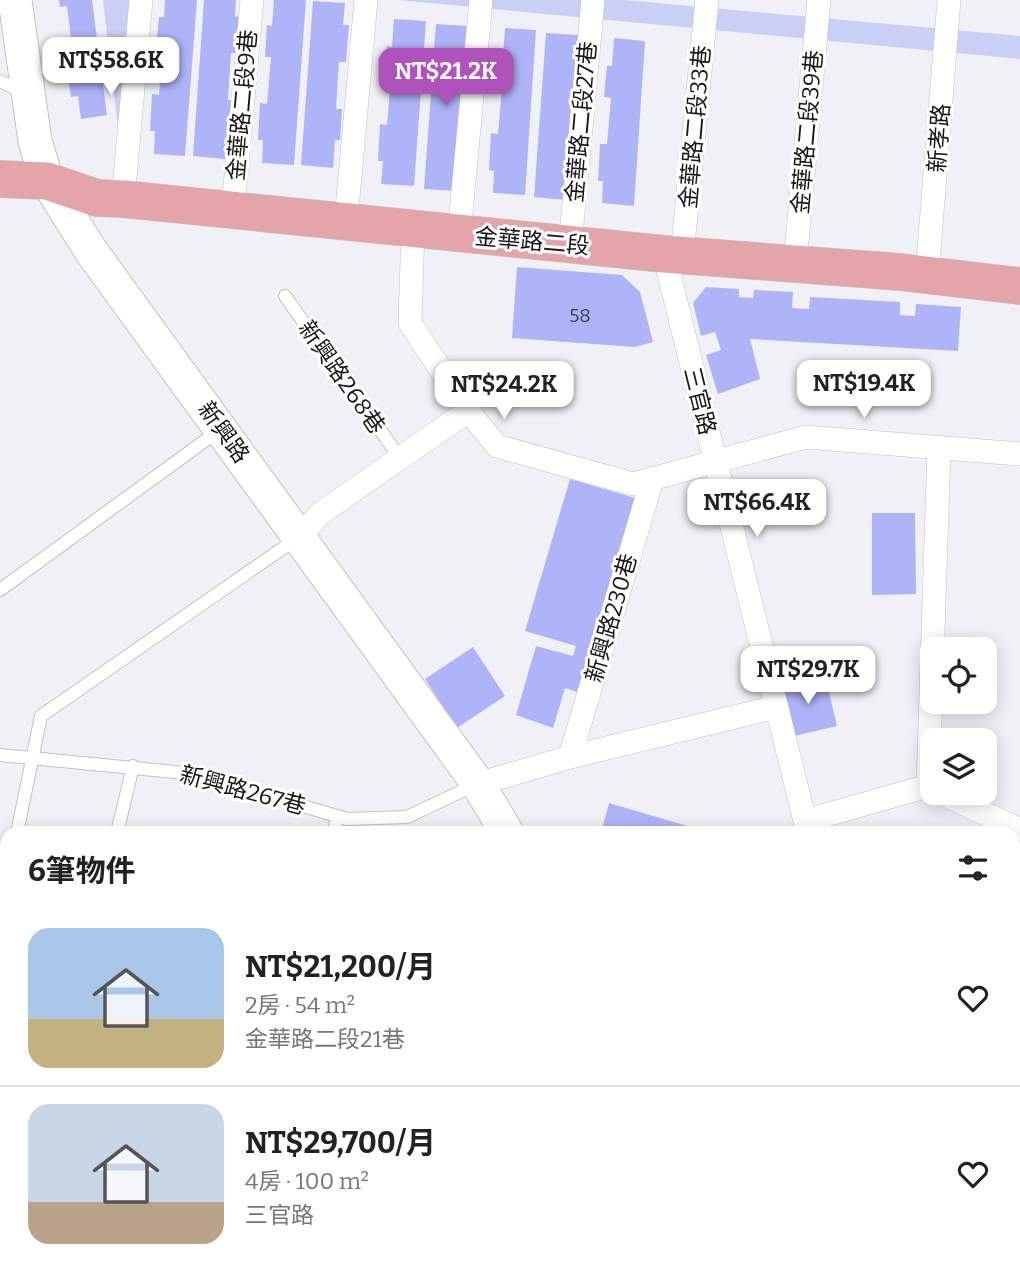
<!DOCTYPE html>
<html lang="zh-TW">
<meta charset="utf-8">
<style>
:root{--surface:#fff;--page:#f6f6f6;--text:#222;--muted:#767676;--line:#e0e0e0;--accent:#af52bc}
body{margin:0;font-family:Bitter,"Noto Sans TC",serif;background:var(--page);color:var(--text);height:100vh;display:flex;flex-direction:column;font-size:26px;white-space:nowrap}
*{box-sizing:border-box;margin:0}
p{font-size:23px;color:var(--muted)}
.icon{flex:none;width:38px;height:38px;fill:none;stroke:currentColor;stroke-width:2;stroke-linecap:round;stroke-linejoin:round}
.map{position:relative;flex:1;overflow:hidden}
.drawer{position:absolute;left:0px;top:826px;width:1020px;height:450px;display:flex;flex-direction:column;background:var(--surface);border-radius:21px 21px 0 0;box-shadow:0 4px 18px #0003}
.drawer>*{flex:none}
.controls{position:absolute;left:920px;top:637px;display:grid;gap:14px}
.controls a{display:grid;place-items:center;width:77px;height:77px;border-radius:14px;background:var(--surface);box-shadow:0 4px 18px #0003;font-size:35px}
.price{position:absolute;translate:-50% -60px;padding:0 16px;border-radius:14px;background:#fff;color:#222;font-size:23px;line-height:46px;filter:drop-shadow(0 2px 4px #0008)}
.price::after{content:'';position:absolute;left:50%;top:42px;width:21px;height:16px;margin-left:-10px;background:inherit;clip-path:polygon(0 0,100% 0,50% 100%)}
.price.current{background:var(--accent);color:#fff}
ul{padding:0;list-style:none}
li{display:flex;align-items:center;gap:21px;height:175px;padding:0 28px}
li+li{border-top:2px solid var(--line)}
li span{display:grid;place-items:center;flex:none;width:196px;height:140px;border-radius:21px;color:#555}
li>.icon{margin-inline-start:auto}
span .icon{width:84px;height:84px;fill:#fffc;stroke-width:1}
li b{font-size:30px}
h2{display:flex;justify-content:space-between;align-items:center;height:84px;padding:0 28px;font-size:30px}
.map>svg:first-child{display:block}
.green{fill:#cacff5}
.building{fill:#aeb4f7}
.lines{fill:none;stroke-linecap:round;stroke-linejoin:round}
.lane-casing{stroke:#c1c2c7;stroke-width:14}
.street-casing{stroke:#c1c2c7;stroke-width:24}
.secondary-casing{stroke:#c1c2c7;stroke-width:35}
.primary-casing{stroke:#ccc;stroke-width:38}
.lane{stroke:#fff;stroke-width:12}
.street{stroke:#fff;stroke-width:23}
.secondary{stroke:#fff;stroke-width:33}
.primary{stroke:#e3a5aa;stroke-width:37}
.labels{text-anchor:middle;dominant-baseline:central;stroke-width:6;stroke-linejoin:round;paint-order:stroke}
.number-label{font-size:19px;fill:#3d3e50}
.street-label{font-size:23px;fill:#171719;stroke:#fff}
</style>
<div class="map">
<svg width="1020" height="1275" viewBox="0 0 1020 1275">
<rect width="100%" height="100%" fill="#f0f1f6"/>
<g class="green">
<path d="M103 0H131L119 136Z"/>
<path d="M398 0H625L1020 36V59Z"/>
</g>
<g class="building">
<path d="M59 0H92L107 115 81 119 78 96 71 97 66 63 74 62 67 6 60 7Z"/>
<path d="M165 0H197L185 156 154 154 155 131H150L152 94 159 95 163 48H156L159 17H164Z"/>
<path d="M204 0H236L235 16 240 17 238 53H231L228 100H234L232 131H227L225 159 193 156Z"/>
<path d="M274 0H306L294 165 262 163 263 140H258L260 103 267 104 271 57H265L267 25 272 26Z"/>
<path d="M313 1 345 3 343 25H349L346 62H339L336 109H342L340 140H335L333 168 301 165Z"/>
<path d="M394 19 426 21 414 186 381 184 383 161H378L380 124 387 125 391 78 384 77 387 46 392 47Z"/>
<path d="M436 24 467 26 456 191 424 189Z"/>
<path d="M505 28 536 30 525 195 493 193 494 171 489 170 491 133 498 134 502 87H495L498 56H503Z"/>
<path d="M546 33 578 35 576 57 581 58 579 95 572 94 566 200 534 197Z"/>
<path d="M614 38 645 41 634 206 602 203 603 181H598L600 144H607L611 98 604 97 607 66H612Z"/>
<path d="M517 267 622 275 640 292 653 342 635 347 512 338Z"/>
<path d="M706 287 739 289V297L753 298 754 290 793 292 792 308 809 309 810 297 900 302V315L915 316 916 304 961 307 958 351 750 339 760 379 718 394 706 355 721 350 715 332 701 336 693 303Z"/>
<path d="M570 479 635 498 577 692 565 688 553 728 516 715 536 646 573 656 576 646 525 631Z"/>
<path d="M872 513H915L916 594 872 595Z"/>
<path d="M473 647 505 696 457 728 425 679Z"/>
<path d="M825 675 837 726 790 737 778 686Z"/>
<path d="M609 803 708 832V833H601Z"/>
<path d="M1020 1098V1193L1013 1189V1112Z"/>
<path d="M1020 1251V1275H1008L1013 1269Z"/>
</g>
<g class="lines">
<defs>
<g id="lane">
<path d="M0 81 25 93"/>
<path d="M285 296 400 458"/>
<path d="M0 590 221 429"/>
<path d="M0 755 195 774 347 819 407 817 475 785"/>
<path d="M17 833 41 716 299 537"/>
<path d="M117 833 133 766"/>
<path d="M333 833 338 816"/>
<path d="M0 922 7 885"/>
<path d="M0 1024 7 1026"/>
<path d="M521 1269 535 1275"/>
<path d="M67 1275 69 1269"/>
<path d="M204 1275 206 1269"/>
<path d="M551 1275 554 1269"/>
</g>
<g id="street">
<path d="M123 199 141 0"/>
<path d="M233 209 252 0"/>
<path d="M346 220 366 0"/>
<path d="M413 228 410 323 468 411 497 446 633 484 806 437 1020 454"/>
<path d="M459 234 481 0"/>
<path d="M570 245 593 0"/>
<path d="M664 254 808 833"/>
<path d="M682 255 707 0"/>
<path d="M795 264 819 0"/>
<path d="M927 275 949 0"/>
<path d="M299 537 321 513 468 411"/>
<path d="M570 757 652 480"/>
<path d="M478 784 570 757 776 707"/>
<path d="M928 786 939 448"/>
<path d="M941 793 1020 830"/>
<path d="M805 821 928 786 933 789"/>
<path d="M1013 1043 1020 1046"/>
</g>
<g id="secondary">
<path d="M15 0 35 141 47 181 91 251 478 784 507 833"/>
<path d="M811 1269 816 1275"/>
</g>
<path id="primary" d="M0 179 47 181 97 198 123 199 664 254 900 272 1020 286"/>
</defs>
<use href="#lane" class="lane-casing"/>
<use href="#street" class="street-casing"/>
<use href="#secondary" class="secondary-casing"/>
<use href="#primary" class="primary-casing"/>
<use href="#lane" class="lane"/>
<use href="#street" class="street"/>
<use href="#secondary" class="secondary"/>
<use href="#primary" class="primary"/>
</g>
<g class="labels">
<g class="number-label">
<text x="580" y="315">58</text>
</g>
<g class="street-label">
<text transform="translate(242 105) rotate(-85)">金華路二段9巷</text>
<text transform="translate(581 122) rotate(-85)">金華路二段27巷</text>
<text transform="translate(695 127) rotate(-85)">金華路二段33巷</text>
<text transform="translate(807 132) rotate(-85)">金華路二段39巷</text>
<text transform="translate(939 138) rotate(-86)">新孝路</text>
<text transform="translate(532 241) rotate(5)">金華路二段</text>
<text transform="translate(342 377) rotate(55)">新興路268巷</text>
<text transform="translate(700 401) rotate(76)">三官路</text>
<text transform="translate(224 432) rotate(54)">新興路</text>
<text transform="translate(611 618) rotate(-74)">新興路230巷</text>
<text transform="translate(243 790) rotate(15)">新興路267巷</text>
</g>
</g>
</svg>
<div class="controls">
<a><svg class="icon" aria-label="locate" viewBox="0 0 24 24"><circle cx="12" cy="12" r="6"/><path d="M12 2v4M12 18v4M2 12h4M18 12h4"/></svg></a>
<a><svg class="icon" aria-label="layers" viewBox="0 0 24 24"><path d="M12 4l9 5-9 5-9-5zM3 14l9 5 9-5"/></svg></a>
</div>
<b class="price" style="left:111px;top:97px">NT$58.6K</b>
<b class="price current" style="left:446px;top:108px">NT$21.2K</b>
<b class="price" style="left:864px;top:420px">NT$19.4K</b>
<b class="price" style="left:504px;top:421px">NT$24.2K</b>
<b class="price" style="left:757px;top:539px">NT$66.4K</b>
<b class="price" style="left:808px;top:706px">NT$29.7K</b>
<section class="drawer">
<h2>6筆物件<svg class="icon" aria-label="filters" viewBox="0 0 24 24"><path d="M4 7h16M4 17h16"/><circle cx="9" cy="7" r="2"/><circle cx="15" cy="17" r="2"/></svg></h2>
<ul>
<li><span style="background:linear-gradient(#a9c7e8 65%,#c2b280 0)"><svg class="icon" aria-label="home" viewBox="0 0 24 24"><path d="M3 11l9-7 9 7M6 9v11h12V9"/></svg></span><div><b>NT$21,200/月</b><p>2房 · 54 m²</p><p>金華路二段21巷</p></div><svg class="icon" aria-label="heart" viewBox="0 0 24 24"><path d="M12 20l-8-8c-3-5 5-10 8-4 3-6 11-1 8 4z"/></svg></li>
<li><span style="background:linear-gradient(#c9d6e8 70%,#b9a48a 0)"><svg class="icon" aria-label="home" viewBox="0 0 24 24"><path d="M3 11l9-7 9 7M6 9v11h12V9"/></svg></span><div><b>NT$29,700/月</b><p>4房 · 100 m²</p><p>三官路</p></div><svg class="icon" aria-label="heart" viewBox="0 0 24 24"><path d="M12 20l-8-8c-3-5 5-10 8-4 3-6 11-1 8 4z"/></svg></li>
</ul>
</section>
</div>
